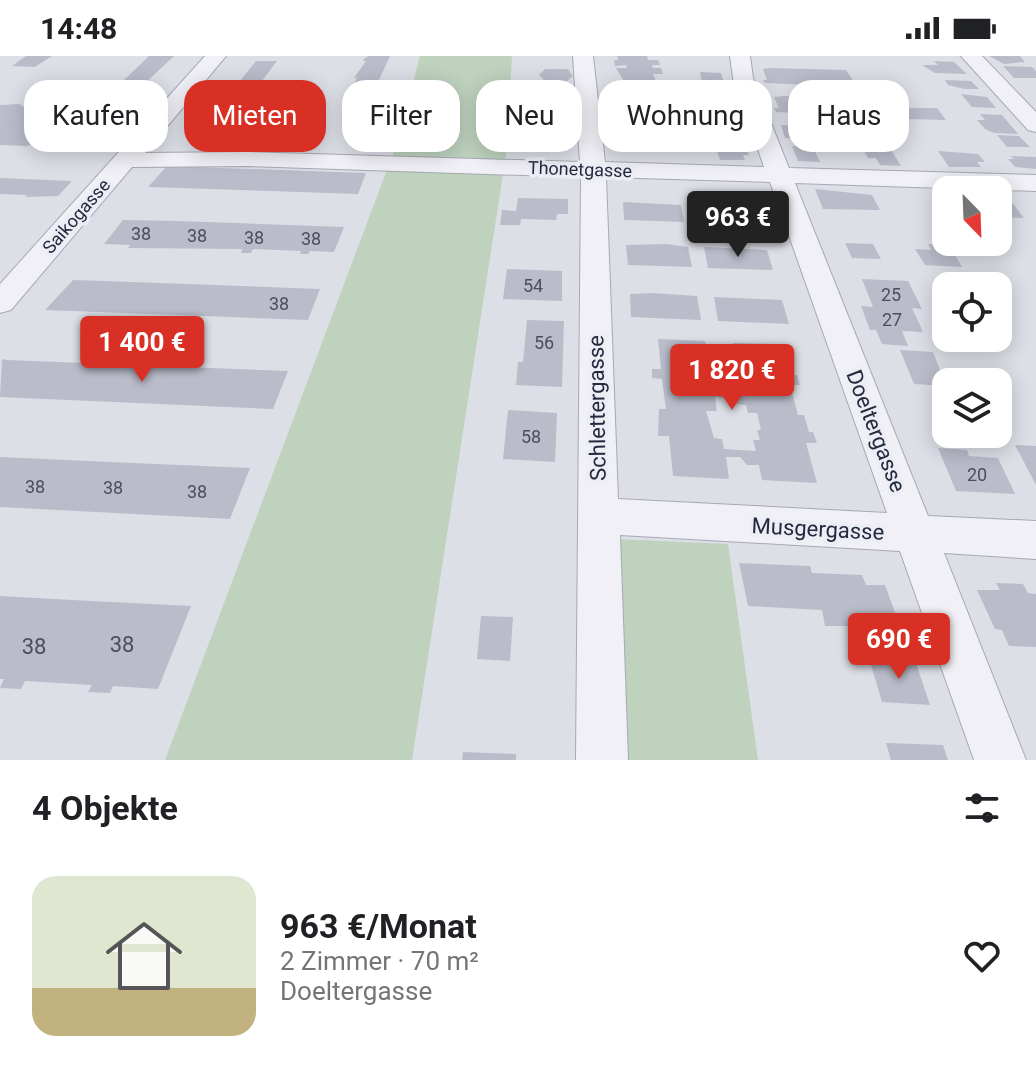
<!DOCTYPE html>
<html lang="de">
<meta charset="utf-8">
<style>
:root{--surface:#fff;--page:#f6f6f6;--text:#202124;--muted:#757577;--accent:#d93025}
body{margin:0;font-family:Roboto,sans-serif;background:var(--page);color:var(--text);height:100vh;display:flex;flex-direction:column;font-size:30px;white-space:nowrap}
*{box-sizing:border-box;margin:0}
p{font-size:26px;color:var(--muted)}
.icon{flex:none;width:44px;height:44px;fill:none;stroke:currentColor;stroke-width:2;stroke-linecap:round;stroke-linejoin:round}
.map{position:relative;height:704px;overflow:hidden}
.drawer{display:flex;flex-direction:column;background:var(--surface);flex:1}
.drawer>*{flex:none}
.guide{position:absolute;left:24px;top:24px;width:988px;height:72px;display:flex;gap:16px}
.needle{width:52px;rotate:157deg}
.controls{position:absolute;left:932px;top:120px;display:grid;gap:16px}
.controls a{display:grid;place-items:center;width:80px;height:80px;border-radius:16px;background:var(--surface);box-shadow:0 4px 20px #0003;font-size:40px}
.price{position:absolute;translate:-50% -68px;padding:0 18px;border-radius:8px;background:var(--accent);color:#fff;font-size:26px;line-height:52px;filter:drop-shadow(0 2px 4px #0008)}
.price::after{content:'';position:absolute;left:50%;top:48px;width:24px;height:18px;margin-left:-12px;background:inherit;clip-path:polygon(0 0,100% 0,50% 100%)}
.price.selected{background:#222;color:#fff}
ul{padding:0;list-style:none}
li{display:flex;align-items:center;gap:24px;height:200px;padding:0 32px}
li span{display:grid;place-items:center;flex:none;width:224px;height:160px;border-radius:24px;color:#555}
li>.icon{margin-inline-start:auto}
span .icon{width:96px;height:96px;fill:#fffc;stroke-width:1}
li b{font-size:34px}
h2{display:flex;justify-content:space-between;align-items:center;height:96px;padding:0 32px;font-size:34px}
.pill{padding:0 28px;border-radius:24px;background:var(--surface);box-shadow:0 4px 20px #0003;font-size:28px;line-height:72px}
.pill.selected{background:var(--accent);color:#fff}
.status{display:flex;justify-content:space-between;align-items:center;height:56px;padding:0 40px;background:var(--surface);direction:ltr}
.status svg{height:22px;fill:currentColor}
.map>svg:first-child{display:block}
.green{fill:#bed2be}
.building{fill:#babcca;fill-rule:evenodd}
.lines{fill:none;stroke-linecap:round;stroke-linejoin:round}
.minor-casing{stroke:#a6a8b4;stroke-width:2}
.minor{fill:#f0f0f6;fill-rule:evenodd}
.labels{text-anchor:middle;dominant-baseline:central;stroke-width:7;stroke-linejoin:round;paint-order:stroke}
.far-street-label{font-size:18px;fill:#26293e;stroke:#eceef5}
.number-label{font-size:18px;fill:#4b4e61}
.street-label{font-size:22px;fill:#26293e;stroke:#eceef5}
.near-number-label{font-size:22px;fill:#4b4e61}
</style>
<div class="status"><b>14:48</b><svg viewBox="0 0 49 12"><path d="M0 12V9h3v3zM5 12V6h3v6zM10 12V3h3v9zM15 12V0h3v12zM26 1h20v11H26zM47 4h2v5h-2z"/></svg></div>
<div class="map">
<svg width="1036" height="704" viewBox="0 0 1036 704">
<rect width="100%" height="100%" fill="#dddfe7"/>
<g class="green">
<path d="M420 0H512L506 99 412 704H165L399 82Z"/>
<path d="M616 483 728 488 758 704H620Z"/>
</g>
<g class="building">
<path d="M26 0H52L35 11 12 10Z"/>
<path d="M149 0H174L142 30 119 29Z"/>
<path d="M369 0H390L367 50 343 49 348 41H344L350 37 357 22H354L366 5H363L365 2Z"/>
<path d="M617 0H647L648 4H658L660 9H652L653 12H661L663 18H653L656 25H651L653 31H663L665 37H658L659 41H667L669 47H659L662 55H657L660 63H670L673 70H664L665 74H674L677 82H665L668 90H632L630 82H625L623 75 636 74 635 70H622L620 63H625L623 55H628L619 41H631L630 38H619L617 32H622L620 25H624L616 12H627L626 9 615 10 614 4H618Z"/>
<path d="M989 0H1020L1025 6 1004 8Z"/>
<path d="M256 5H277L258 30H262L244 49 247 50 228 71H231L229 75 219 84 193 83Z"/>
<path d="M934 5 954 6 967 18 935 17 922 9H938Z"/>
<path d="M1003 10 1032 11 1036 15V22H1014Z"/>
<path d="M771 12 846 14 857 31 765 27 763 24H767L763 13Z"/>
<path d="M545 13H568L573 20 566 26H546L539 19Z"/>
<path d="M700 16 721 17 727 37 704 36Z"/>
<path d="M945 24 971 25 979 33H964L948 29Z"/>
<path d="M961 38 987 41 996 52 972 51Z"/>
<path d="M784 40 847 41 859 60 776 56 774 52H779L774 41Z"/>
<path d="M19 48 24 51 26 58 40 56 63 58 70 61 69 69 47 85 26 90 0 89V49Z"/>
<path d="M869 50 891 51 897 59 875 58Z"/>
<path d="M898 52H937L946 64 906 63Z"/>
<path d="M980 58 1002 59 1018 78 994 77 985 73 977 64H985Z"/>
<path d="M728 62H746L749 71 730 70Z"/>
<path d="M533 69 567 73V91H556V94L530 90Z"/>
<path d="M781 69 800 70 805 83 785 82Z"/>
<path d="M711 73H733L735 79H741L744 87H715Z"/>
<path d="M997 79 1019 80 1030 91H1007Z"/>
<path d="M857 82 878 83 882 89H888L901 110 880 109 876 102H868Z"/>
<path d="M715 89 745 90 749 99H743L745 104H720Z"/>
<path d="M792 90 813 91 820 106 798 105Z"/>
<path d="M938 95 978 98 985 106H977L981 111H949Z"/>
<path d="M1011 100 1036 101V113L1015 111 1008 103H1014Z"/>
<path d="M167 110 366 117 358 138 148 131Z"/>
<path d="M0 122 72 125 58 140 25 141 27 139 0 138Z"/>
<path d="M815 133 872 139 880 154 823 153Z"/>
<path d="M998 140 1008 141 1024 162 998 161Z"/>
<path d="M518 142 568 143V158H557L556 164 521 163 520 169H500L502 154 516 155Z"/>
<path d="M623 146 681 149 684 166 624 164Z"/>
<path d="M695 149 754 151 759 168 699 167Z"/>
<path d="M123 164 178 165 344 171 334 196 310 195 308 198H300L301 195 253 193 251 197H241L242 193 128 192 130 189 104 188Z"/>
<path d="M845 187 873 188 881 203 852 202Z"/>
<path d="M667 188 688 191 692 211 628 209 626 189Z"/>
<path d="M928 188 949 189 962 211 925 209 915 193 931 194Z"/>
<path d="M704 191 767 194 773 214 708 212Z"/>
<path d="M507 213 562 215V245L503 243Z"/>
<path d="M939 218 965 219 971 230H945Z"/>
<path d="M862 223 908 225 922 253 912 252 923 276 902 275 908 290 882 288 876 274H870L861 250 873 251Z"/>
<path d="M73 224 132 226 320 233 308 264 45 254Z"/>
<path d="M652 237 697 240 701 264 631 261 630 238Z"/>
<path d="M714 241 782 244 789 268 718 265Z"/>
<path d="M527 264 564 265 562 331 516 329 518 306H523Z"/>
<path d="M658 283 705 285 708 301 716 302H721L725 297H735L733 287 779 288 787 319H797L800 329H790L798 359H804L809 376H813L817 387H806L817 427 762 424 759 409H747L740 401H726L729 423 673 420 669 380H658L659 353H666L662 323 652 322V313H661ZM709 307 737 308 739 317H745L747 327 741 326 743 336 715 335 710 325H705L703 315 710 316ZM715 341 729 342 736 348 746 349 748 357H757L761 374H757L760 384H753L756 395 724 393 722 383 714 382 706 355H717Z"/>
<path d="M900 294 933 296 946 330 914 328Z"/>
<path d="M2 303 7 304 288 315 273 353 0 341Z"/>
<path d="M508 354 557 357 555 406 503 403Z"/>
<path d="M1015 389 1036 390V429Z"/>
<path d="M938 392 967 394 969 400 998 402 1015 438 956 435Z"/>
<path d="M0 401 133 407 250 412 230 463 0 451Z"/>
<path d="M739 507 810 510 812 517 862 519 866 529H885L897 562 858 561 861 570H825L822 554 748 550Z"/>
<path d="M996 527 1023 528 1028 537 1036 538V591L1009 590 1002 574 995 573 977 534H1000Z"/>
<path d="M0 540 91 545 191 550 158 633 113 630 110 637 88 636 92 629 25 625 21 633 0 632 4 623H0Z"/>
<path d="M481 560 513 561 510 605 477 603Z"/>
<path d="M869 602 915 604 930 649 882 646Z"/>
<path d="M886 687 943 689 948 704H891Z"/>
<path d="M463 696 516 698V704H462Z"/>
</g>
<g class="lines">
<defs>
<g id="minor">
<path d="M205 0H226L145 97 248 96 580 106 573 0H593L605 106 764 111 733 22 730 0H750L753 22 789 112 1036 119V135L795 127 928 460 1036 465V503L944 497 1026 704H974L900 495 620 479 628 704H576L581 121 248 110 132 111 11 254 0 257V228ZM606 121 770 126 887 457 618 443Z"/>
<path d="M961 0H982L1036 56V76L1028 74Z"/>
</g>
</defs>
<use href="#minor" class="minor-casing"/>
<use href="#minor" class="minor"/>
</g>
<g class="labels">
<g class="far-street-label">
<text transform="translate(580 113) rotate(2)">Thonetgasse</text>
<text transform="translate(76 160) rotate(-49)">Saikogasse</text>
</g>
<g class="number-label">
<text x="141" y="177">38</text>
<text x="197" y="179">38</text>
<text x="254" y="181">38</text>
<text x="311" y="182">38</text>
<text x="533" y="229">54</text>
<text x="891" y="238">25</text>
<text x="279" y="247">38</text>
<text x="892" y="263">27</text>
<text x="544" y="286">56</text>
<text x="531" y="380">58</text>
<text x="977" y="418">20</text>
<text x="35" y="430">38</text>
<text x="113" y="431">38</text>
<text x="197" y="435">38</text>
</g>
<g class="street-label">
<text transform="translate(597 352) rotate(-91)">Schlettergasse</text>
<text transform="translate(876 375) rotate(69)">Doeltergasse</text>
<text transform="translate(818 473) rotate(3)">Musgergasse</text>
</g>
<g class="near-number-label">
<text x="122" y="588">38</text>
<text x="34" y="590">38</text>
</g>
</g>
</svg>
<div class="controls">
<a><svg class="needle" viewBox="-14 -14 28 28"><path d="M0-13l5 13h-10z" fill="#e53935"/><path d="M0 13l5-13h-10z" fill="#757577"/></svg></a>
<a><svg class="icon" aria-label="locate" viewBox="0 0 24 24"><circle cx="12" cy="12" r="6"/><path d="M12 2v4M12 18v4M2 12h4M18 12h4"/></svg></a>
<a><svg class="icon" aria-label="layers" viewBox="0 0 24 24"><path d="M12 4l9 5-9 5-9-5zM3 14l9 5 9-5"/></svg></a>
</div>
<b class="price selected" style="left:738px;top:203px">963 €</b>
<b class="price" style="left:142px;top:328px">1 400 €</b>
<b class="price" style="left:732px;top:356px">1 820 €</b>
<b class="price" style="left:899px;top:625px">690 €</b>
<div class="guide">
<a class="pill">Kaufen</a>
<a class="pill selected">Mieten</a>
<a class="pill">Filter</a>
<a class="pill">Neu</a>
<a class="pill">Wohnung</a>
<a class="pill">Haus</a>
</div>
</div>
<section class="drawer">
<h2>4 Objekte<svg class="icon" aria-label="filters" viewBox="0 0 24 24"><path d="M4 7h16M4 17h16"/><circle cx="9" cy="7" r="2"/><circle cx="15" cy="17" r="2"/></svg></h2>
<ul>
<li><span style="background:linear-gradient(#dfe7d0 70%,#c2b280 0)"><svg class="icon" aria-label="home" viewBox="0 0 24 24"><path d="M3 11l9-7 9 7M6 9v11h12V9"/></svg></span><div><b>963 €/Monat</b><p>2 Zimmer · 70 m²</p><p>Doeltergasse</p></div><svg class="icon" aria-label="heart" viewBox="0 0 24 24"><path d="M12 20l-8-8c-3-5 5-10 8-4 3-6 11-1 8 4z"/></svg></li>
</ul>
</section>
